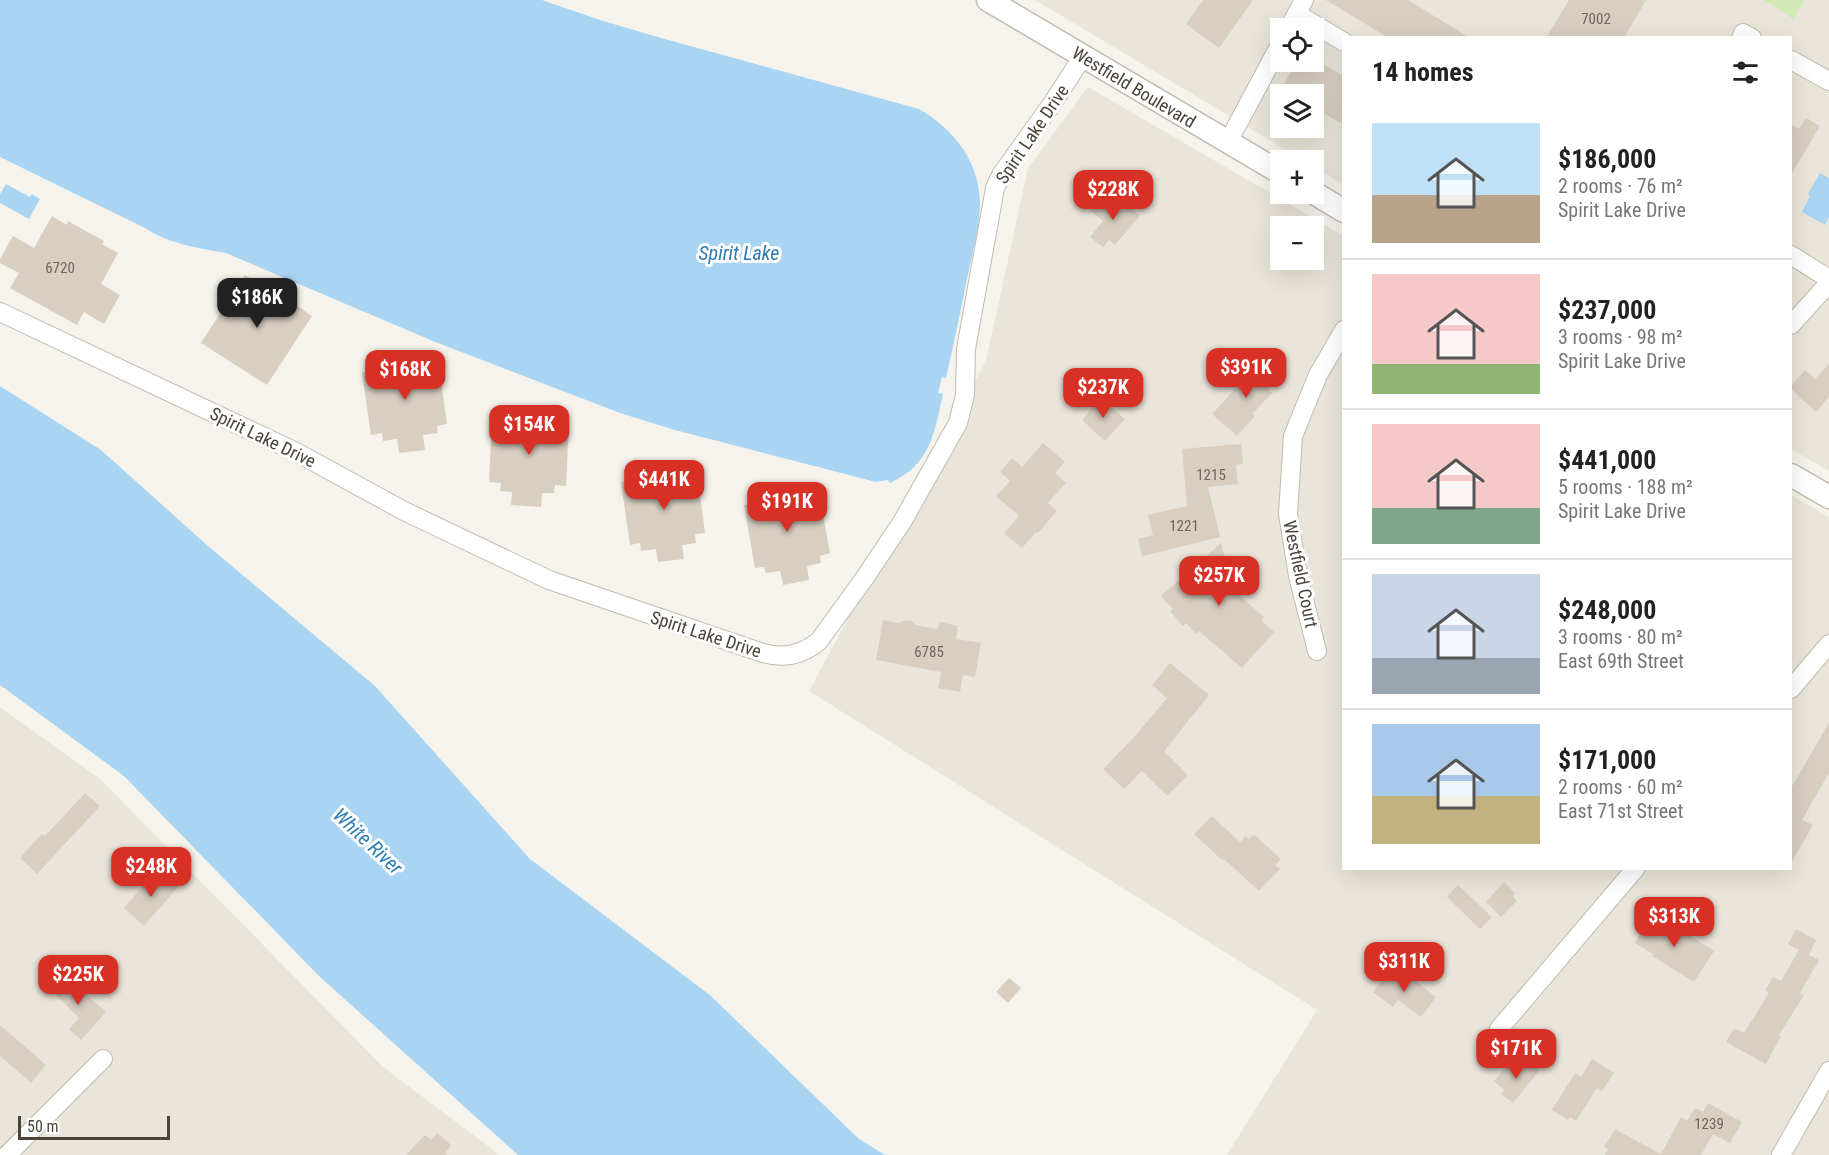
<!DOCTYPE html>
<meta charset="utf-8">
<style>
:root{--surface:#fff;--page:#f2f2f2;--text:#222;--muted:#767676;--line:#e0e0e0;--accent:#d93025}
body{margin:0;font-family:"Roboto Condensed",sans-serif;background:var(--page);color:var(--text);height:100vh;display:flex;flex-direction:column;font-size:22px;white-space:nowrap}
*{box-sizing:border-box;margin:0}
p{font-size:20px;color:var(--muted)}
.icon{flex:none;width:33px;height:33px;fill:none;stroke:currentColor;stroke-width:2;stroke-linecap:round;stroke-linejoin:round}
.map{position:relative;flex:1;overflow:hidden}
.side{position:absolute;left:1342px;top:36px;width:450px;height:834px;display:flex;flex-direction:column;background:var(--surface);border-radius:0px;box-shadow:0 6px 24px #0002}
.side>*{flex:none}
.buttons{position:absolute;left:1270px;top:18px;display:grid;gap:12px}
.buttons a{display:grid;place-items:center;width:54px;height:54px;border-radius:0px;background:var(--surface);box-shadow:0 6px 24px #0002;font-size:30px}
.scale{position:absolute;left:18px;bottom:15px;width:152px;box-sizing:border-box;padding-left:6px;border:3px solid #4b4439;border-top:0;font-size:16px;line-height:21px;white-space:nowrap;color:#4b4439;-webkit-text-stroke:4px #fff;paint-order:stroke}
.price{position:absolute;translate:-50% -51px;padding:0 14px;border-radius:12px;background:var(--accent);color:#fff;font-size:20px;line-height:39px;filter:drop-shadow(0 2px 3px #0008)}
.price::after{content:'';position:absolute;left:50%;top:36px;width:18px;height:14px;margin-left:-9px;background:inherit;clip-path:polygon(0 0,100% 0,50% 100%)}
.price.active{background:#222;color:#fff}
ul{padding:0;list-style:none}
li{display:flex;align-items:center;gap:18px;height:150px;padding:0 30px}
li+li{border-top:2px solid var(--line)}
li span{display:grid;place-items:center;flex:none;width:168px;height:120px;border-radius:0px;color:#555}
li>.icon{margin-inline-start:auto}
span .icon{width:72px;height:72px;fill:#fffc;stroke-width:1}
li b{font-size:26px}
h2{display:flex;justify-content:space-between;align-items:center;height:72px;padding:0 30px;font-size:26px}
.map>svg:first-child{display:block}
.residential{fill:#eae5da;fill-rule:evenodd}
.green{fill:#d2eab5}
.water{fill:#a9d4f2}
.building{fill:#d8cfc1}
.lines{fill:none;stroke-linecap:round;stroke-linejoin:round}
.minor-casing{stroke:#c2bbae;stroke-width:20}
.tertiary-casing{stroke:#c2bbae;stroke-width:25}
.minor{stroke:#fff;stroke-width:18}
.tertiary{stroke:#fff;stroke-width:22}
.labels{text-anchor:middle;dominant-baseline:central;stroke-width:6;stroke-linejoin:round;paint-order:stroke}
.number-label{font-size:15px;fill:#6e675b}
.street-label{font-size:18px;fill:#4b4439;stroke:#fff}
.water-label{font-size:20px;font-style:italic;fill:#2e7ab2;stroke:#fff}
</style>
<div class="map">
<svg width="1829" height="1155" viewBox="0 0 1829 1155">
<rect width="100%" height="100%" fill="#f6f3ec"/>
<g class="residential">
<path d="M1035 0H1829V471L1791 449V38H1344V185L1314 167V160H1303ZM1281 28H1314V62H1281ZM1281 94H1314V128H1281Z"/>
<path d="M1088 87 1344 236V868H1791V495L1829 517V1155H1227L1317 1010 809 691 986 361 1028 168ZM1281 226H1314V260H1281Z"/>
<path d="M0 707 100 779 383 1067 500 1155H2L0 1152Z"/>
</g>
<path class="green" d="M1764 0H1805L1793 19Z"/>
<g class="water">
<path d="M0 0H542L600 20 661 38 919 109C954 129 981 163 980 206 979 228 973 252 968 274 961 309 954 343 946 378L942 377 938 393 943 394C934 434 931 464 890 483L887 480 876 482 675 430 620 413 433 341 226 253C198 248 169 244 145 228L0 157Z"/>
<path d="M1820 173 1829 178V217L1825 225 1802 212 1810 196 1808 194Z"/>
<path d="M6 184 30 197 32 194 40 199 29 219 0 203V194Z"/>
<path d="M0 386 101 450 208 546 375 686 530 859 711 996 859 1139 885 1155H518L319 976 124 776 0 685Z"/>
</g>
<g class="building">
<path d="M1203 0H1253L1219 48 1186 24Z"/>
<path d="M1326 0H1408L1470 38H1389Z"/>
<path d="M1569 0H1646L1624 38H1546Z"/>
<path d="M1297 62H1320L1344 76V125L1314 108V94H1292L1281 88Z"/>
<path d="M1806 118 1820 126 1791 175V124L1799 129Z"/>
<path d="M1104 196 1116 206 1122 200 1140 216 1115 245 1109 240 1103 247 1090 237 1103 221 1091 211Z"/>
<path d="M52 216 67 225 68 221 104 241 102 244 118 253 101 284 120 295 104 324 84 312 77 325 10 288 19 273 0 263V259L13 236 34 248Z"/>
<path d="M245 275 260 284 262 281 297 303 296 305 312 316 267 385 201 343Z"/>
<path d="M408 353 409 360 422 359V362L438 360 447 424 437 426 438 433 423 435 425 450 399 453 397 439 383 441 382 433 371 435 362 372 378 370V365L389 363 388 356Z"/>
<path d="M1262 360 1279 377 1267 389 1272 393 1252 414 1255 416 1237 436 1212 414Z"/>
<path d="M1829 364V397L1816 412 1791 389V386L1805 370 1815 379Z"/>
<path d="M1101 398 1125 419 1105 441 1082 420Z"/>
<path d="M521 408 542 409V417L552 418V423L569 424 566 486 555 485 554 493H542L541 507 511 505 512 492 500 491 501 483 489 482 492 418 509 419V416L521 417Z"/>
<path d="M1043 443 1065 462 1055 473 1066 483 1048 503 1057 511 1038 533 1036 532 1022 548 1004 533 1019 516 996 496 1010 481 1000 472 1012 458 1022 467Z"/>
<path d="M1241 444 1243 464 1236 465 1238 484 1208 487 1220 537 1142 556 1138 539 1153 535 1148 515 1187 506 1182 449Z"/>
<path d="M667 462 668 470 679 469 680 474 697 471 705 533 695 534 696 543 682 545 684 559 658 562 656 549 641 551 640 543 630 545 621 482 637 480V475L648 473 646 465Z"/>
<path d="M789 484 791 492 802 490 803 495 819 492 830 553 820 556 821 563 807 566 809 580 783 585 780 571 766 573 764 567 755 568 744 505 761 502V497L771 496 770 487Z"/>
<path d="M1221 543 1229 575 1241 565 1255 582 1239 595 1264 617 1261 620 1274 632 1242 668 1199 631 1196 634 1186 623 1183 626 1170 611 1173 609 1161 596Z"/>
<path d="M883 620 899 623 906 620 912 621 915 625 938 629 940 622 958 626 956 639 981 643 975 677 963 675 960 692 938 688 941 672 876 660Z"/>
<path d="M1170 663 1209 695 1164 751 1188 775 1167 796 1142 771 1124 789 1103 769 1136 735 1167 698 1152 685Z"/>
<path d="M1829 723V773L1802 820 1813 825 1791 863V788Z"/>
<path d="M85 793 100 806 37 874 20 858 42 834 45 836Z"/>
<path d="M1212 816 1240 842 1246 836 1249 839 1254 834 1281 859 1275 865 1280 869 1259 891 1224 859 1223 861 1194 834Z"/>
<path d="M158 869 178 887 144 926 124 908Z"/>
<path d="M1504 882 1515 893 1513 896 1517 901 1501 917 1486 902Z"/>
<path d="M1458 885 1492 917 1480 929 1447 897Z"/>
<path d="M1648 915 1676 932 1678 928 1714 951 1694 982 1652 956 1653 954 1635 943 1642 931 1639 930Z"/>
<path d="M1796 929 1816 940 1809 955 1819 960 1800 993 1804 995 1779 1035 1781 1036 1766 1064 1726 1042 1734 1028 1744 1033 1769 993 1765 990 1773 977 1781 981 1799 950 1788 944Z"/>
<path d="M1392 968 1411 982 1413 979 1436 997 1421 1017 1398 1000 1393 1007 1373 992Z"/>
<path d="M64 974 106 1012 81 1040 69 1029 79 1018 50 989Z"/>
<path d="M1009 978 1021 988 1008 1003 996 992Z"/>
<path d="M0 1025 46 1065 31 1083 0 1056Z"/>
<path d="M1527 1059 1540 1070 1513 1103 1501 1094 1504 1090 1494 1081 1509 1063 1518 1071Z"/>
<path d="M1592 1059 1614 1073 1602 1091 1597 1088 1576 1121 1570 1117 1568 1120 1552 1110 1575 1073 1581 1077Z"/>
<path d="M1708 1103 1742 1122 1730 1143 1713 1134 1701 1155H1605L1608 1149 1604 1147 1615 1129 1661 1154 1681 1117 1687 1121 1695 1108 1703 1112Z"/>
<path d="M437 1133 451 1145 445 1153 448 1155H406L425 1135 431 1140Z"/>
</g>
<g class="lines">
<defs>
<g id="minor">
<path d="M1297 14 1344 42"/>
<path d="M1289 28 1304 0"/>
<path d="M1741 38 1743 33 1752 38"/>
<path d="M1791 60 1829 81"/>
<path d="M1228 142 1281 43"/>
<path d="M1791 255 1829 279"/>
<path d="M0 312 296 452 404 511 549 580 760 652C781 659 801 656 819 641L866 576 902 522 958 423 965 395 966 349 995 188 1001 175 1054 101 1083 56"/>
<path d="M1791 325 1829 283"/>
<path d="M1317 651 1298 576 1288 514 1293 436 1318 375 1344 330"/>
<path d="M1791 689 1829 644"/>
<path d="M1499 1029 1636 868"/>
<path d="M7 1155 103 1059"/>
<path d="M1781 1155 1829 1071"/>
</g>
<g id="tertiary">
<path d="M988 0 1281 173"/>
<path d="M1314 193 1344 211"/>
<path d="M1791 475 1829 497"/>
</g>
</defs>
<use href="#minor" class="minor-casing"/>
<use href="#tertiary" class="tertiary-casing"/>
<use href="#minor" class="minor"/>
<use href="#tertiary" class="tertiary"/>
</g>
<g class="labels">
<g class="number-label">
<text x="1596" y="19">7002</text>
<text x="60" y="268">6720</text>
<text x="1211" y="475">1215</text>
<text x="1184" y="526">1221</text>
<text x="929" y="652">6785</text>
<text x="1709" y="1124">1239</text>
</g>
<g class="street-label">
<text transform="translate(1134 87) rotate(31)">Westfield Boulevard</text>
<text transform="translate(1032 134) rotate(-56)">Spirit Lake Drive</text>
<text transform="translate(263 437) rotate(26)">Spirit Lake Drive</text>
<text transform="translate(1301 574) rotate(78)">Westfield Court</text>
<text transform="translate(706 634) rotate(18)">Spirit Lake Drive</text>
</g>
<g class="water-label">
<text x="739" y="253">Spirit Lake</text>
<text transform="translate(368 841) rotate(43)">White River</text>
</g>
</g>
</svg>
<div class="buttons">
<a><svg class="icon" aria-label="locate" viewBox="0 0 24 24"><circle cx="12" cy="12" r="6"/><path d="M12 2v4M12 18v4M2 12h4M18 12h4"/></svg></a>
<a><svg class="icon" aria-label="layers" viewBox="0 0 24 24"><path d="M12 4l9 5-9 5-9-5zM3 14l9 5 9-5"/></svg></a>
<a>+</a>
<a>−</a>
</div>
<div class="scale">50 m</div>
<b class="price" style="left:1113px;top:221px">$228K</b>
<b class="price active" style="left:257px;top:329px">$186K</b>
<b class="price" style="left:1246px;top:399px">$391K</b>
<b class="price" style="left:405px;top:401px">$168K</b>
<b class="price" style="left:1103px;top:419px">$237K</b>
<b class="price" style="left:529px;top:456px">$154K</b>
<b class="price" style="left:664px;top:511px">$441K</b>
<b class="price" style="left:787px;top:533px">$191K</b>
<b class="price" style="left:1219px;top:607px">$257K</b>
<b class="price" style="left:151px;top:898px">$248K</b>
<b class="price" style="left:1674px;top:948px">$313K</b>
<b class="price" style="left:1404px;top:993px">$311K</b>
<b class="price" style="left:78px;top:1006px">$225K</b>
<b class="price" style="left:1516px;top:1080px">$171K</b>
<section class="side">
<h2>14 homes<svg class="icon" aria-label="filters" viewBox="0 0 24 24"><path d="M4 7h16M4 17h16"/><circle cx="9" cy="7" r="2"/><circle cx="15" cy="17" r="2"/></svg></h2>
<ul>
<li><span style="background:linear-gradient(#bfe0f5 60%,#b9a48a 0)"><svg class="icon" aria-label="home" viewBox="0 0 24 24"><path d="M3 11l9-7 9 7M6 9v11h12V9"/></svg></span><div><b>$186,000</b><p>2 rooms · 76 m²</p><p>Spirit Lake Drive</p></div></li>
<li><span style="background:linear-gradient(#f6c9c9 75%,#8fb573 0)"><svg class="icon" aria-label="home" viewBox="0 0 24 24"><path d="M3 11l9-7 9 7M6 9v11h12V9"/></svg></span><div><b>$237,000</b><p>3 rooms · 98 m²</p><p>Spirit Lake Drive</p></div></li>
<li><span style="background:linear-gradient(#f6c9c9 70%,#7fa58c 0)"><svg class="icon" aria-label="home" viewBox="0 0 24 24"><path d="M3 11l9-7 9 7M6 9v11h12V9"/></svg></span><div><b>$441,000</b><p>5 rooms · 188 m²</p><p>Spirit Lake Drive</p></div></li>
<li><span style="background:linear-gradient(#c9d6e8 70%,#9aa5b1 0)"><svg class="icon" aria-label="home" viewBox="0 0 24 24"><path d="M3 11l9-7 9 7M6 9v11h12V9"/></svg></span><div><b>$248,000</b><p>3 rooms · 80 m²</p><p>East 69th Street</p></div></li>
<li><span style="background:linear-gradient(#a9c7e8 60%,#c2b280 0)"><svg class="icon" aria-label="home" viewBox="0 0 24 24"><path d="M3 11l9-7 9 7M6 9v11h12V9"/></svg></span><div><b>$171,000</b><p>2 rooms · 60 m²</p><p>East 71st Street</p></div></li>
</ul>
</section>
</div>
